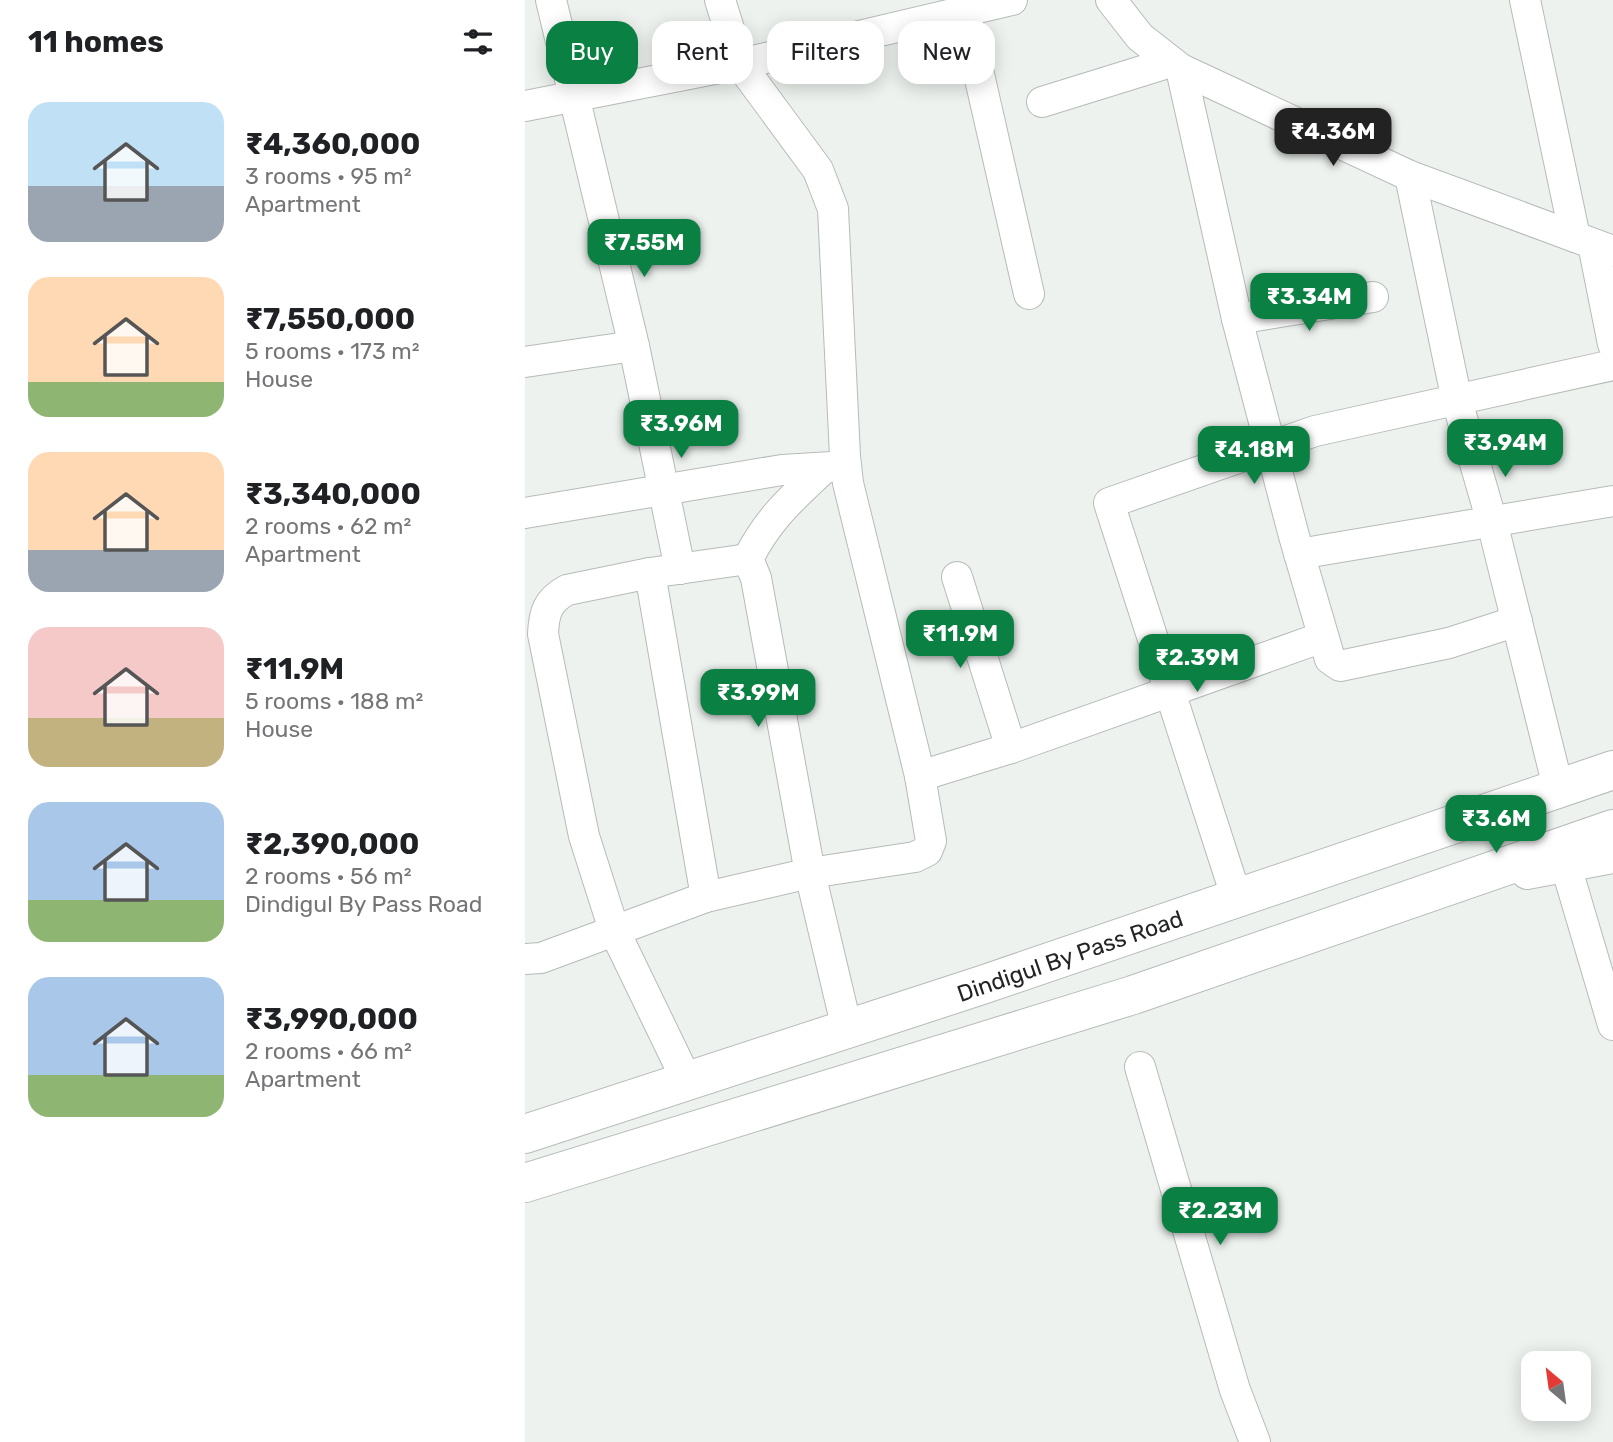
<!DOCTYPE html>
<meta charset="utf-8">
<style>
:root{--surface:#fff;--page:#f2f2f2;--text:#202124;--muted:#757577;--accent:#0b8043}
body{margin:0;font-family:Rubik,sans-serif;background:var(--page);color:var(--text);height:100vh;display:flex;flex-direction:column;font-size:26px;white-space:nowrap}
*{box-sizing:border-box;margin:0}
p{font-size:23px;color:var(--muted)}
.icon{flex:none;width:38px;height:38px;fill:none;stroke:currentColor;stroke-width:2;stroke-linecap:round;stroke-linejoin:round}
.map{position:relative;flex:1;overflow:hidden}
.sheet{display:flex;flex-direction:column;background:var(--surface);width:525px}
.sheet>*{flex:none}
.hud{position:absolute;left:21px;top:21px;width:665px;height:63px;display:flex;gap:14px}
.needle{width:46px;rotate:331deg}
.buttons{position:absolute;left:996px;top:1351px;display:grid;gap:14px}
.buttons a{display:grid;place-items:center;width:70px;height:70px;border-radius:14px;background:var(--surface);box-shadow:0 4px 18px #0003;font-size:35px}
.price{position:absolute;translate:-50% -60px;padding:0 16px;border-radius:14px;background:var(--accent);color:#fff;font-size:23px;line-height:46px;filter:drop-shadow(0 2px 4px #0008)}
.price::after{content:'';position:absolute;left:50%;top:42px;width:21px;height:16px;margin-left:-10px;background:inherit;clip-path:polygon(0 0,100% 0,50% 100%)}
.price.active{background:#222;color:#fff}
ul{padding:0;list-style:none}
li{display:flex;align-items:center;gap:21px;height:175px;padding:0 28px}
li span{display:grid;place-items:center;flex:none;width:196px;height:140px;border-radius:21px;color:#555}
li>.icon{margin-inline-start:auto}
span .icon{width:84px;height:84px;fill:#fffc;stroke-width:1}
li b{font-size:30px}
h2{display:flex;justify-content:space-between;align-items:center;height:84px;padding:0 28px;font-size:30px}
.chip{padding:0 24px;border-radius:21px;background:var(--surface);box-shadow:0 4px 18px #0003;font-size:24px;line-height:63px}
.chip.active{background:var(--accent);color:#fff}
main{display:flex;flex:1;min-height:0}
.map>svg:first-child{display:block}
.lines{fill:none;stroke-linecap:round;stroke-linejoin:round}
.minor-casing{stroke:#b6bbb8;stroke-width:32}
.highway-casing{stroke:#b6bbb8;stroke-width:40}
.minor{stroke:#fff;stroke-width:30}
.highway{stroke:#fff;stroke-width:38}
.labels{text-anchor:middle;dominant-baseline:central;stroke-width:5;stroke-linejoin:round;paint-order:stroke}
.street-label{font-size:23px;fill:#232524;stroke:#fff}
</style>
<main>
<section class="sheet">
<h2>11 homes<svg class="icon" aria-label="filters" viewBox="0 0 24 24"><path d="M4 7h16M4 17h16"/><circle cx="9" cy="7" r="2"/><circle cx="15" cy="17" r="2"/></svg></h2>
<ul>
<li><span style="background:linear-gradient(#bfe0f5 60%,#9aa5b1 0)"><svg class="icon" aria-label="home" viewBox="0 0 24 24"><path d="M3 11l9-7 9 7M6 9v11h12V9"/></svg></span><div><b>₹4,360,000</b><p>3 rooms · 95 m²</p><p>Apartment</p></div></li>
<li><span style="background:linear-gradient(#ffd9b3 75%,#8fb573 0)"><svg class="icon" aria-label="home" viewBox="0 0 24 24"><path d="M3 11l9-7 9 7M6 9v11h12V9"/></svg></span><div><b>₹7,550,000</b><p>5 rooms · 173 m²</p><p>House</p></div></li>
<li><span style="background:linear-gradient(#ffd9b3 70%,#9aa5b1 0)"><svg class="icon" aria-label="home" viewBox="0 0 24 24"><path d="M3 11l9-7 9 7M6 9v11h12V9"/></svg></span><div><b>₹3,340,000</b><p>2 rooms · 62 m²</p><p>Apartment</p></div></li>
<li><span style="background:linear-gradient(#f6c9c9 65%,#c2b280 0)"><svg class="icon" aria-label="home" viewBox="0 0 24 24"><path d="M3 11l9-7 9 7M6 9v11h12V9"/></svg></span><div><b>₹11.9M</b><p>5 rooms · 188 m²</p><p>House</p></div></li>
<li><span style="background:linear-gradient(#a9c7e8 70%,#8fb573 0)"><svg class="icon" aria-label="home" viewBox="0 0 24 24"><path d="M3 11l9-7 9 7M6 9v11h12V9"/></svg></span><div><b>₹2,390,000</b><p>2 rooms · 56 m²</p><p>Dindigul By Pass Road</p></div></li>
<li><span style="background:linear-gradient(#a9c7e8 70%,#8fb573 0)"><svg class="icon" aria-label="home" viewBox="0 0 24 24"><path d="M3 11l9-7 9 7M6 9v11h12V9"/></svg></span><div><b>₹3,990,000</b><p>2 rooms · 66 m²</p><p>Apartment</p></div></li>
</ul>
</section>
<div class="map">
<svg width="1088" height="1442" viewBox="0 0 1088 1442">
<rect width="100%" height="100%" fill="#edf2ef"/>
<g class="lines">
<defs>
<g id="minor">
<path d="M26 0 109 346 155 569"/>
<path d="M586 0 615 37 656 69 885 176 1088 251"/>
<path d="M1000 0 1050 237"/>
<path d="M440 13 504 294"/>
<path d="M656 69 712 319 769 536 805 659 815 666 924 643 992 621"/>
<path d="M517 102 646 62"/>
<path d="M0 106 215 64 487 0"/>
<path d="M885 176 932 401 967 522 1034 791"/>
<path d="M1068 244 1088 344"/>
<path d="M712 319 848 297"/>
<path d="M0 362 109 346"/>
<path d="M298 469C267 498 242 520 223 559L231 578 285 873 322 1029"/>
<path d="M0 513 257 470 307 467"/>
<path d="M774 554 1088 501"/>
<path d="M125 573 181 897"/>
<path d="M432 577 486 748"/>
<path d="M395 776 486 748 798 637"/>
<path d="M1041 866 1088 1025"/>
<path d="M1002 874 1088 858"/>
<path d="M712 899 584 503 790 431 1088 365"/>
<path d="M0 959 16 958 181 897 285 873 390 857 402 851 406 841 395 776 323 483 320 456 308 209 293 170 215 64 195 0"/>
<path d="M615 1067 710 1390 730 1442"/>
<path d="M162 1081 89 930 59 836 18 634C19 613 22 601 42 590L125 573 223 559"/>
</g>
<g id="highway">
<path d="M0 1134 457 985 1088 770"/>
<path d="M0 1183 608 995 1088 829"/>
</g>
</defs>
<use href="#minor" class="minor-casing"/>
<use href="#highway" class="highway-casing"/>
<use href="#minor" class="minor"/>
<use href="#highway" class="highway"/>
</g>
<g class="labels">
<g class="street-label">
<text transform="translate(545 956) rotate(-19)">Dindigul By Pass Road</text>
</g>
</g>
</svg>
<div class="buttons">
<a><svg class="needle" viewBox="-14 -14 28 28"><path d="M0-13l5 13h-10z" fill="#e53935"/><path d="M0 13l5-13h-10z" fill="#757577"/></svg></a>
</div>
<b class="price active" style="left:808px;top:168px">₹4.36M</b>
<b class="price" style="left:119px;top:279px">₹7.55M</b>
<b class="price" style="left:784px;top:333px">₹3.34M</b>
<b class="price" style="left:156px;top:460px">₹3.96M</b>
<b class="price" style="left:980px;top:479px">₹3.94M</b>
<b class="price" style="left:729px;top:486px">₹4.18M</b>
<b class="price" style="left:435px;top:670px">₹11.9M</b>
<b class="price" style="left:672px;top:694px">₹2.39M</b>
<b class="price" style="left:233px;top:729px">₹3.99M</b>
<b class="price" style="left:971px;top:855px">₹3.6M</b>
<b class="price" style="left:695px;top:1247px">₹2.23M</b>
<div class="hud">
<a class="chip active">Buy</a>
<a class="chip">Rent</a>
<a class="chip">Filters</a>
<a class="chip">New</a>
</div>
</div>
</main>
